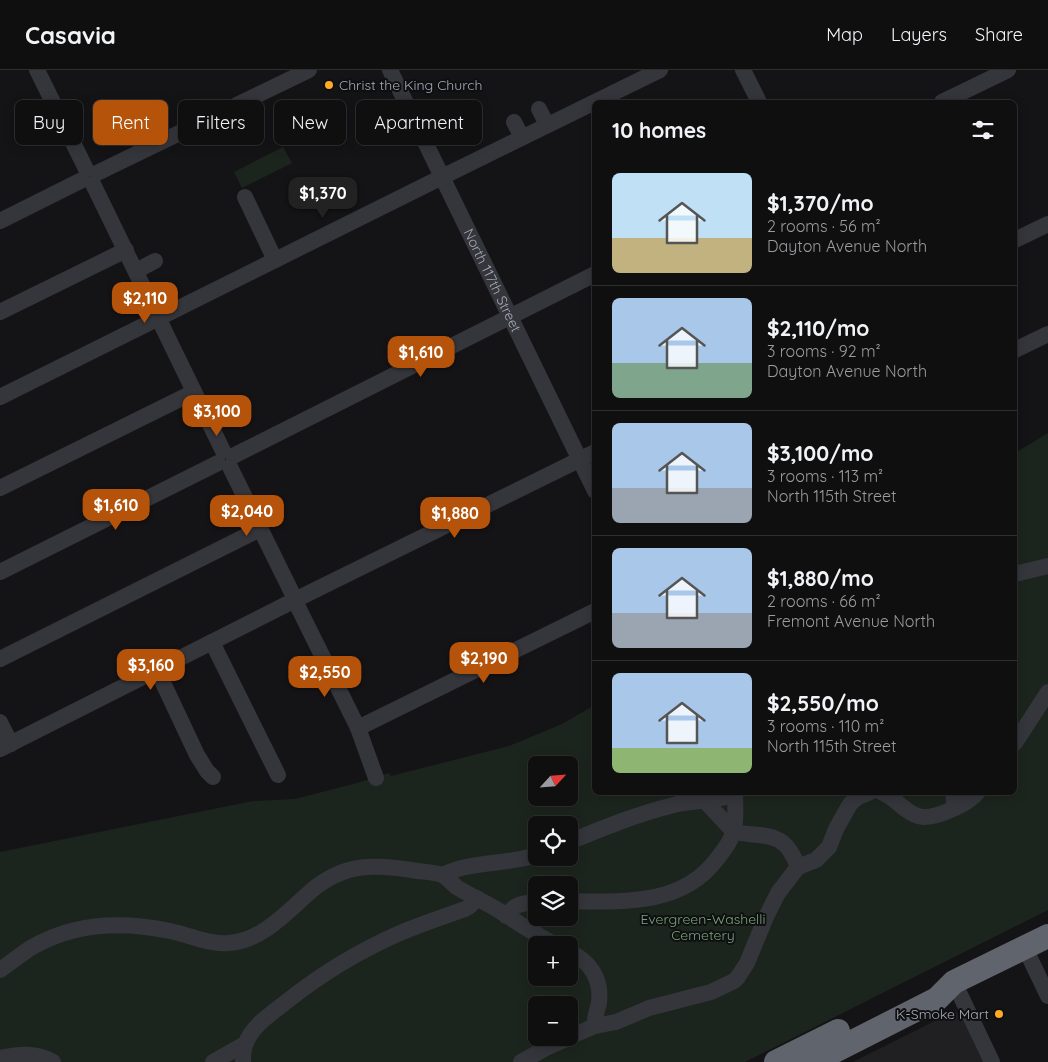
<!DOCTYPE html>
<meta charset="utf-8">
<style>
:root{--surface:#0f0f10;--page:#1d1d1e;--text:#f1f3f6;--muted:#9b9c9f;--line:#2f2f30;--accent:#b45309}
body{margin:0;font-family:Quicksand,sans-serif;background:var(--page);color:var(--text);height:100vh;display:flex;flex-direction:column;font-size:19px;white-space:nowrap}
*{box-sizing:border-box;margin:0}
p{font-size:16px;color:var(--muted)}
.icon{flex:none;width:28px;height:28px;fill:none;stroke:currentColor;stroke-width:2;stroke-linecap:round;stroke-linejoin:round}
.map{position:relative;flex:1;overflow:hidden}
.side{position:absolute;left:592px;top:30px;width:425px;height:695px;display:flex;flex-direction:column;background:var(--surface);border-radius:8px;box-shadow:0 2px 12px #0003,0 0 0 1px var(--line)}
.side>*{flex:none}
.guide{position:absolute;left:15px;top:30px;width:475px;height:45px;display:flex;gap:10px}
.needle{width:32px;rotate:64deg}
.fabs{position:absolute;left:528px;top:686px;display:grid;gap:10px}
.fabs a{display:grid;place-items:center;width:50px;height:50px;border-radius:8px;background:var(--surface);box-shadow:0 2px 12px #0003,0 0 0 1px var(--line);font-size:25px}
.price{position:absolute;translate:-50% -42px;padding:0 11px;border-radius:10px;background:var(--accent);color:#fff;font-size:16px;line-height:32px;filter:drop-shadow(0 1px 2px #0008)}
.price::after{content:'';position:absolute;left:50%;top:30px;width:15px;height:11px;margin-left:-8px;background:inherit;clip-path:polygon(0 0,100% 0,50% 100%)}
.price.on{background:#222;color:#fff}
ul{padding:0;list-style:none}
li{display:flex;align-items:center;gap:15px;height:125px;padding:0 20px}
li+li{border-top:1px solid var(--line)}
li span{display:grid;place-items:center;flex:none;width:140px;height:100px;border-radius:8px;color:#555}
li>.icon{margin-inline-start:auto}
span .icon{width:60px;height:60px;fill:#fffc;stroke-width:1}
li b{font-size:21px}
h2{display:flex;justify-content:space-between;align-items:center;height:60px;padding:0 20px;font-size:21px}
.pill{padding:0 18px;border-radius:8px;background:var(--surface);box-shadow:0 2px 12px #0003,0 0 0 1px var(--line);font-size:18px;line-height:45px}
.pill.on{background:var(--accent);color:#fff}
header{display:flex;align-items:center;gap:30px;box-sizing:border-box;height:70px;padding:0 25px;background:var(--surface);border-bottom:1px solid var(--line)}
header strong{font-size:24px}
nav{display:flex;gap:28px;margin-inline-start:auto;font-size:18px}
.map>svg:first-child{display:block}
.built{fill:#202023}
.green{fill:#1c251d;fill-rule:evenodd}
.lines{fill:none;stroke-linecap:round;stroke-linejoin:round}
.minor{stroke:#35363c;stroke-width:16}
.highway{stroke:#60646d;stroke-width:24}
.poi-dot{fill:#ffaa23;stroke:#0f0f11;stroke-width:2}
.labels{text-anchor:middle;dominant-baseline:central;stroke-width:4;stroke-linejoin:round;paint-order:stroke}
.poi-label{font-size:14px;fill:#a5abb8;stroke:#0f0f11;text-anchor:start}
.street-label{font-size:14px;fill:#a5abb8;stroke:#0f0f11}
.park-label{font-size:14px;fill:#7aa57a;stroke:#0f0f11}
</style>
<header>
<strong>Casavia</strong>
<nav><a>Map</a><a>Layers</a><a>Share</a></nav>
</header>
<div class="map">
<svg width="1048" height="992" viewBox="0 0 1048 992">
<rect width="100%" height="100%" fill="#141416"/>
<path class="built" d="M955 941 963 948 985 992H853Z"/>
<g class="green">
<path d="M283 77 292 93 242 118 234 102Z"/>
<path d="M1048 363V840L745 992H0V782L253 731 295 729 357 713 389 703 391 706 509 676 562 654 595 635V722H1015V383ZM536 695H569V728H536ZM536 755H569V788H536ZM536 815H569V848H536ZM536 875H569V908H536ZM536 935H569V968H536Z"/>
</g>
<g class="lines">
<g class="minor">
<path d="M37 0 86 99"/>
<path id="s1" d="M390 0 595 421"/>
<path d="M743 0 759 32"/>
<path d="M942 32 1008 0"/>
<path d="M539 39 547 55"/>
<path d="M514 52 522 67"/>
<path d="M97 103 309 0"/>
<path d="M93 114 223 381"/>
<path d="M245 127 275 190"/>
<path d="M0 151 82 110"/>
<path d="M1015 170 1048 154"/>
<path d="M136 201 155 191"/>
<path d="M0 242 126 180"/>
<path d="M1015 280 1048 264"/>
<path d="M0 327 442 107 660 0"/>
<path d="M233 386 595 204"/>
<path d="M230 397 292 523"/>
<path d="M0 418 194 322"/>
<path d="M0 502 218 393"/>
<path d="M1015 504 1048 496"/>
<path d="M301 527 595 382"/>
<path d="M298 537 358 658 376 708"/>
<path d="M212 572 278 705"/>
<path d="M0 589 260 459"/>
<path d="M157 600 197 685 207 701 213 707"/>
<path d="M0 652 11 674"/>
<path d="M358 658 595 541"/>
<path d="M1015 673 1048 622"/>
<path d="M0 679 287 534"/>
<path d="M881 722C895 727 904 742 918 746 932 751 969 734 978 722"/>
<path d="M953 722 955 738"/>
<path d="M704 730 734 762C766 768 784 759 798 797"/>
<path d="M569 772C603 758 637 744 674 735 693 730 721 732 737 722"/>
<path d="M443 805C468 791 507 795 536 785"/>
<path d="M569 831C622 832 682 836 717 789 723 781 731 772 733 762 737 751 735 736 735 724"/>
<path d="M506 846C514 834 523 833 536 832"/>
<path d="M1025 878 1048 926"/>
<path d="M569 881C590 892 602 908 599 933 597 941 594 948 595 956"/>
<path d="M0 900C12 892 22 883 34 876 77 852 123 851 170 861 190 865 209 875 229 873 262 871 288 841 311 821 345 792 376 794 418 801 425 802 437 802 444 806 449 809 453 815 458 818 471 826 485 832 498 840 517 852 536 865 556 875"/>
<path d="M954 912 992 992"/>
<path d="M569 967 595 956 616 952 649 938 711 922 734 911 738 907 747 893 766 847 778 823 798 797 816 790 829 777 836 759 850 734 858 727 870 722"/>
<path d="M0 988C19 984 36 982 53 992"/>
<path d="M213 992 245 974"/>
<path d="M243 992C243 986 243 979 246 973 252 956 272 943 286 932 321 904 359 881 400 863 421 854 443 847 465 839L470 836 477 828"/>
<path d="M521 992 546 978 569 968"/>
</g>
<g class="highway">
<path d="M776 992 838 961"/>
<path d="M813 992 937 929 954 912 1048 866"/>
</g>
</g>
<g class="poi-dot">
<circle cx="329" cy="15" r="5"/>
<circle cx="999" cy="944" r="5"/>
</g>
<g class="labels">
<g class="poi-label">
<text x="339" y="15">Christ the King Church</text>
<text x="989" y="944" text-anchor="end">K-Smoke Mart</text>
</g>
<g class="street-label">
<text stroke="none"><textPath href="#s1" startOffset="234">North 117th Street</textPath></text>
</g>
<g class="park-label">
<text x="703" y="849">Evergreen-Washelli<tspan x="703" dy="16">Cemetery</tspan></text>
</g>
</g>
</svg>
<div class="fabs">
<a><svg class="needle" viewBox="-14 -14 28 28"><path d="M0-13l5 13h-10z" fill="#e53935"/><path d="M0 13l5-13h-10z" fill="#9b9c9f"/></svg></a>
<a><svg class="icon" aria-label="locate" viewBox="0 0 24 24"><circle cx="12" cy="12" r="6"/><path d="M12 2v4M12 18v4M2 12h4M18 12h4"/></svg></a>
<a><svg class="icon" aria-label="layers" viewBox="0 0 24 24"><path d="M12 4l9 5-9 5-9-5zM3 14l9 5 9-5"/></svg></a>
<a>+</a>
<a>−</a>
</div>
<b class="price on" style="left:323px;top:149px">$1,370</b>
<b class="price" style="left:145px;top:254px">$2,110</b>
<b class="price" style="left:421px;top:308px">$1,610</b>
<b class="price" style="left:217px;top:367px">$3,100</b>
<b class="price" style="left:116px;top:461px">$1,610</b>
<b class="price" style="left:247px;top:467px">$2,040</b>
<b class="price" style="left:455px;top:469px">$1,880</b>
<b class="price" style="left:484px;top:614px">$2,190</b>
<b class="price" style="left:151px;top:621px">$3,160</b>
<b class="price" style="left:325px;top:628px">$2,550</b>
<div class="guide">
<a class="pill">Buy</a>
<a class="pill on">Rent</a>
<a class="pill">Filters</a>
<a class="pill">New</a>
<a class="pill">Apartment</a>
</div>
<section class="side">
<h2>10 homes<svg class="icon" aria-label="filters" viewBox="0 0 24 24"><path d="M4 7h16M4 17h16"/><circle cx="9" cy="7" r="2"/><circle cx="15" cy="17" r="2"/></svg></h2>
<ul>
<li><span style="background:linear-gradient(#bfe0f5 65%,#c2b280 0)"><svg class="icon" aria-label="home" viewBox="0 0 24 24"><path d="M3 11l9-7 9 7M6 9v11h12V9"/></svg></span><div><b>$1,370/mo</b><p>2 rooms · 56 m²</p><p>Dayton Avenue North</p></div></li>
<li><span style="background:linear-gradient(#a9c7e8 65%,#7fa58c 0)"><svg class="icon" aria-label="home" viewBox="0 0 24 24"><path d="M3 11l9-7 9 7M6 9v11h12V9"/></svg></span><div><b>$2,110/mo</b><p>3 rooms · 92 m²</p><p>Dayton Avenue North</p></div></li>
<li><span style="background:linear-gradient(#a9c7e8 65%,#9aa5b1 0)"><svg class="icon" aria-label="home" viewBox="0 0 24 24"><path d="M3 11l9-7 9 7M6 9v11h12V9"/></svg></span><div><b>$3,100/mo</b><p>3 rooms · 113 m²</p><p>North 115th Street</p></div></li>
<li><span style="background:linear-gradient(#a9c7e8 65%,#9aa5b1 0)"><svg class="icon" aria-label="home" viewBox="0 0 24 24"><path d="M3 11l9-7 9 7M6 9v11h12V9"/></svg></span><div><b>$1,880/mo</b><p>2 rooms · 66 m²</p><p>Fremont Avenue North</p></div></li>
<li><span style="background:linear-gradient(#a9c7e8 75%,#8fb573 0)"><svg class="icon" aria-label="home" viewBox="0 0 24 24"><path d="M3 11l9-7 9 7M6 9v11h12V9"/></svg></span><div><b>$2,550/mo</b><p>3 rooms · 110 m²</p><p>North 115th Street</p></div></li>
</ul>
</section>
</div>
